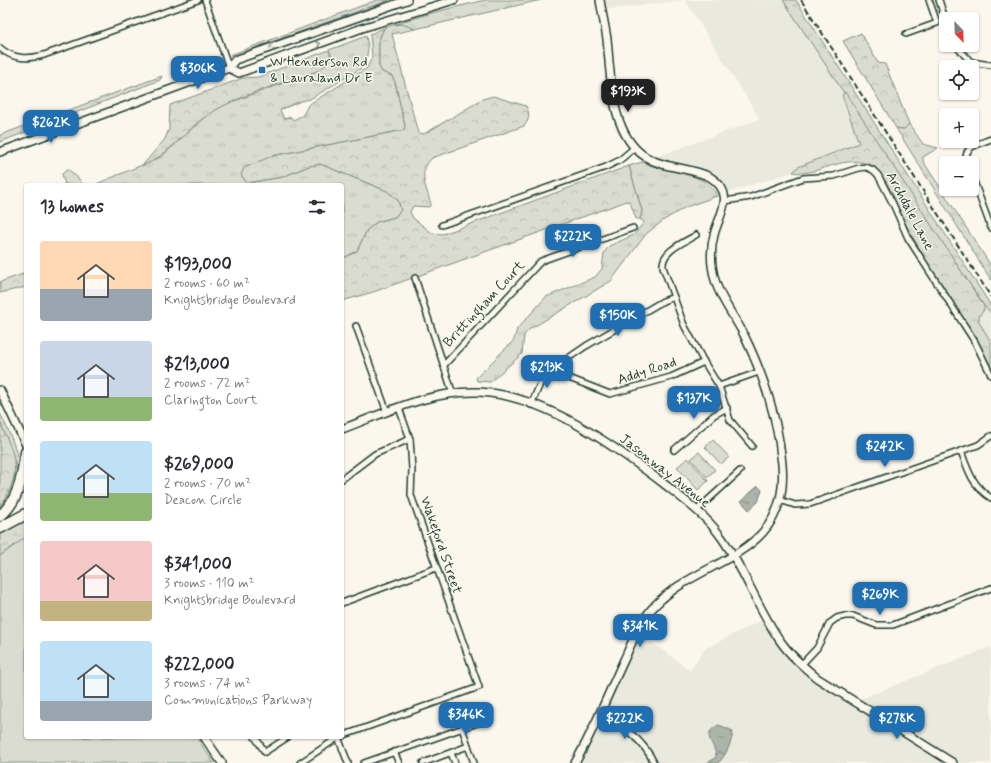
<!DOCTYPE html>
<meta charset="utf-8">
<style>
:root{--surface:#fff;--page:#f7f7f7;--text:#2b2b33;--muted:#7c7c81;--accent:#1f6fb2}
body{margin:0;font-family:Mynerve,sans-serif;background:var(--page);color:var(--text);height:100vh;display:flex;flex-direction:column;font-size:15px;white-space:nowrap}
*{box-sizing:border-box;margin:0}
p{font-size:13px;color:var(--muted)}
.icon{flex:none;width:22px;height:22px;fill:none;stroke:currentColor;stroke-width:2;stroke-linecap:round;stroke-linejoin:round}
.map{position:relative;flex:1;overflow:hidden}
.side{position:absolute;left:24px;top:183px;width:320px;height:556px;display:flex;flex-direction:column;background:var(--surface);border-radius:4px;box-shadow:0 1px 3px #0004}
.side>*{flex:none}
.needle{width:26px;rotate:157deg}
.buttons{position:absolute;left:939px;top:12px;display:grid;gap:8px}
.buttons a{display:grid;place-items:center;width:40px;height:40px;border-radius:4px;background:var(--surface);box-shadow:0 1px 3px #0004;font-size:20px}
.price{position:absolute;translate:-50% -34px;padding:0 9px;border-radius:8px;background:var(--accent);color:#fff;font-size:13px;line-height:26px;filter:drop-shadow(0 1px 2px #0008)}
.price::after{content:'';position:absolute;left:50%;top:24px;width:12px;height:9px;margin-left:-6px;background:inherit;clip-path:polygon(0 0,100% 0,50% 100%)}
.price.current{background:#222;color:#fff}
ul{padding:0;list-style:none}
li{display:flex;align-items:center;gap:12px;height:100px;padding:0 16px}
li span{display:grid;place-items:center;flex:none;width:112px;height:80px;border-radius:4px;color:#555}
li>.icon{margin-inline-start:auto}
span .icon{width:48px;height:48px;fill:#fffc;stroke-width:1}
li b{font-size:17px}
h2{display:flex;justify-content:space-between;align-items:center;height:48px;padding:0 16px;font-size:17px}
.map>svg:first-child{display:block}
.built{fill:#eae9de}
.grass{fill:url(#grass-tufts);stroke:#7d8c82}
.forest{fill:url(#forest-crowns);stroke:#7d8c82}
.pitch{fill:#dbdcd1;stroke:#7d8c82}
.water{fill:url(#water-ripples);stroke:#74847b}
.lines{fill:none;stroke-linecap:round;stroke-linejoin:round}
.street-casing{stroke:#1f3d34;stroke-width:8}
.secondary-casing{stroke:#1f3d34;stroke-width:10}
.highway-casing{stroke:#1f3d34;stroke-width:13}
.street{stroke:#fbf7ec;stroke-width:5}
.secondary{stroke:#fbf7ec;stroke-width:7}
.highway{stroke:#fbf7ec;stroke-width:10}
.rail{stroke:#1f3d34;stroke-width:2;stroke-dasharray:6 3;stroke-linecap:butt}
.oneway{stroke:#8d9a90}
.poi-dot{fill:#1f6fb2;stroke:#fbf7ec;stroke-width:1.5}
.labels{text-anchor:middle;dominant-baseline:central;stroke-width:3;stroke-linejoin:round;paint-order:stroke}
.poi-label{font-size:14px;fill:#1f3d34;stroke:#fbf7ec;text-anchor:start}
.street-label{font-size:14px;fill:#1f3d34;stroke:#fbf7ec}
</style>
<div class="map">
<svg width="991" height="763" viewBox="0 0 991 763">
<defs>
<pattern id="grass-tufts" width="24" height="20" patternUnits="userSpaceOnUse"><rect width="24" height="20" fill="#dbdcd1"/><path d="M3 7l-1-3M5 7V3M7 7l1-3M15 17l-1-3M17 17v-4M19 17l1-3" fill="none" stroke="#bcbeb4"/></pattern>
<pattern id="forest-crowns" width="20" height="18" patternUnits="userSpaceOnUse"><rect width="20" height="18" fill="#dbdcd1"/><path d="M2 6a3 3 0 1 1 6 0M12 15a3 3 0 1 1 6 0" fill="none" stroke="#bcbeb4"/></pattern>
<pattern id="water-ripples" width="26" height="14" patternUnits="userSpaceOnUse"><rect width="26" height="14" fill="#adb4aa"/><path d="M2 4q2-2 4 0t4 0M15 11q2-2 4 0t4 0" fill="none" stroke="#8c948b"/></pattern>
</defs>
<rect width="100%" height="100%" fill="#fbf7ec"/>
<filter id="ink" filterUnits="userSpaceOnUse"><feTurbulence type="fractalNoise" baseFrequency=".025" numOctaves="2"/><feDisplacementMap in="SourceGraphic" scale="8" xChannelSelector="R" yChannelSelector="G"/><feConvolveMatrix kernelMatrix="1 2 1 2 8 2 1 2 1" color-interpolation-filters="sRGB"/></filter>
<g filter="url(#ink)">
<g class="built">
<path d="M600 0H783L845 92 842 95 859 143 798 167 793 172 717 196 713 188 707 183 642 162 760 119 685 0 602 10Z"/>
<path d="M984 306 991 313V342L979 322V316L984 310Z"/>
<path d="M766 618 796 660 853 702 991 647V763H575L636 631 690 670 706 648Z"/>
</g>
<g class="grass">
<path d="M377 0H389L235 55H230Z"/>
<path d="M485 0H541L415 29 402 24 393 25 427 14Z"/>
<path d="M783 0H796L991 306V313L984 306Z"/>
<path d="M384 28 379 41V66L382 72 392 76 395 82 405 126 404 130 272 156 241 175 247 183 282 177 309 166 320 164 387 191 398 200 401 210 395 217 377 222 367 230 357 251 342 259V185H94L161 157 207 115 226 104 317 71 331 54 329 50 366 36C369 49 369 58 360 69L310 99 301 101 280 110 284 119 291 117 293 120 303 115 308 105 367 68 372 57 370 34Z"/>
<path d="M909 124 923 144 938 148 923 157V161L991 266V280L896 128 904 129Z"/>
<path d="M642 162C666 173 705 170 717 196L686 207 664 220 646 234 611 281 530 329 524 335 522 354 490 382 477 381 476 378 514 340 517 329 546 297 595 277 602 269 604 253 609 246 634 235 644 222 640 219 642 211 629 166Z"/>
<path d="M0 413C12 439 27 465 13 494 10 500 4 506 0 512V505L5 500 16 466 0 422Z"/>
<path d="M26 520V537L0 556V535Z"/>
</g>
<g class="forest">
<path d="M402 24 415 29 392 34 418 133 424 134 483 99 493 96 526 106C530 114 530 119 524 126L432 158C417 173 426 186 431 204L429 207 413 206 410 212 413 218 432 233 443 234 629 166 642 211 640 219H636L630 202 627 201 373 292 342 301V259L357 251 367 230 377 222 395 217 401 210 398 200 387 191 320 164 309 166 282 177 247 183 241 175 244 168 272 156 404 130 405 126 395 82 392 76 382 72 379 66V40L384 28 393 25Z"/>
<path d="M861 33 878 63 885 64 909 124 904 129 896 128 843 41Z"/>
<path d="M329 50C333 61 325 66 317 71 281 84 241 94 209 114 185 130 170 155 142 166L165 139 169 129 170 105 243 78 258 77Z"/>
<path d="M162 76 160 80 0 142V135Z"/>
<path d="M845 92 984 306V310L979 316V322L991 342V366C965 318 932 273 906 225 898 211 894 194 885 180 881 175 871 164 864 163 840 156 816 177 793 172L798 167 859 143 842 95Z"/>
<path d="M68 169 78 178 83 185H65L62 174Z"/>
<path d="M26 273V287L0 293V282Z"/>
<path d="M0 422C10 447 21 462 10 489 7 495 5 500 0 505Z"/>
</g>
<g class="pitch">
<path d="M713 440 729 457 721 464 705 447Z"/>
<path d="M699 452 715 470 707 477 691 459Z"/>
<path d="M688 458 708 481 698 490 677 467Z"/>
<path d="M26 537V737H196L214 763H0V556Z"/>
</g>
<g class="water">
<path d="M758 486 762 490 758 502 749 510 741 501Z"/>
<path d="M719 725 733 731C732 742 726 756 718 763H707L716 757C716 744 699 734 719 725Z"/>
</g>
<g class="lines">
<defs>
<g id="street">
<path d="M205 0 229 68"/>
<path d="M939 0 946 22"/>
<path d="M906 34 937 23 929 0"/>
<path d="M955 45 971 62 991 65"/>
<path d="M0 48C14 60 28 59 44 55L198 0"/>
<path d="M967 163C962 146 979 144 991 139"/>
<path d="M972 176 991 228"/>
<path d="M725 201 751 197 803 178 834 176 859 168 866 167 873 170 878 175 893 204 908 238 975 342 991 375"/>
<path d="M442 225 606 167 620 160 634 148"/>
<path d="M696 235C685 242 661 251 663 267L684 325 704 362 719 386 730 420 752 446"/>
<path d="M415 278 453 394"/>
<path d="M356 326 387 412"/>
<path d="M444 365 541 261 633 228"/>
<path d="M555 367 569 378 610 394 671 377 704 362"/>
<path d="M719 386 759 372"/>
<path d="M531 405 540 384 555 367 586 346 663 301 674 297"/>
<path d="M674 450 714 415 727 408"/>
<path d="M961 451C968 471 973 486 991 498"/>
<path d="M342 479 375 454 410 439"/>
<path d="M780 500 795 505 810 504 978 445 991 436"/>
<path d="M697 510 740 471"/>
<path d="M342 603 436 568"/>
<path d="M801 665 817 648 830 623 837 618 845 616H853L876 625H893L991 588"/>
<path d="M599 714C622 725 643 739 654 763"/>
<path d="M462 728 474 763"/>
<path d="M342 736 479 687 411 495 412 469 410 439 399 408"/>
<path d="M255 737 265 752 288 737"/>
<path d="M338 737 348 763"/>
<path d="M394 752 399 763"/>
<path d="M451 753 455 763"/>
<path d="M300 763 339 737"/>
<path d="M364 763 480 722"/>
<path d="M423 763 468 746"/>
</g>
<g id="secondary">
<path d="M229 68 239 73 365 27 454 0"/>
<path d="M0 152 229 68 235 60 407 0"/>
<path d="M0 390 26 445"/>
<path d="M342 429C385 413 431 390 479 392 544 395 613 445 663 483 683 499 704 514 719 534 744 567 757 608 781 642 791 656 804 667 817 678L953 763"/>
<path d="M204 737 222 763"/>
<path d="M575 763C594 730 608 694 624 660 632 643 638 625 650 611 695 556 791 562 782 464 778 420 763 374 744 335 735 317 720 299 715 280 711 266 710 250 714 235 719 214 737 194 710 177 690 167 665 169 646 157 610 135 611 76 607 39 605 26 602 13 600 0"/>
</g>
<g id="highway">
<path d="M0 516C20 499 22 476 26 452"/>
<path d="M0 528 26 514"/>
</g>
</defs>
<use href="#street" class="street-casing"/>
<use href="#secondary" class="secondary-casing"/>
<use href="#highway" class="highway-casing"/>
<use href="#street" class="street"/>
<use href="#secondary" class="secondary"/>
<use href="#highway" class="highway"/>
<path class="rail" d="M801 0 991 297"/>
</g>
<defs><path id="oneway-chevron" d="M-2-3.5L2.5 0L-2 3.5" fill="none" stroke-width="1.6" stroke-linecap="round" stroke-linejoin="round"/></defs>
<g class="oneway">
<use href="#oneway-chevron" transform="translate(318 44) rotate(-20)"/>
<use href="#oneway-chevron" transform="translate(272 47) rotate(160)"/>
</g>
</g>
<rect class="poi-dot" x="258" y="66" width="8" height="8" rx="2"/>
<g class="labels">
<g class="poi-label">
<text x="270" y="62">W Henderson Rd<tspan x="270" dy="16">&amp; Lauraland Dr E</tspan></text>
</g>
<g class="street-label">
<text transform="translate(910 211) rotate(62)">Archdale Lane</text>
<text transform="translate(484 304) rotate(-47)">Brittingham Court</text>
<text transform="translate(647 371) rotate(-18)">Addy Road</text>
<text transform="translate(665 471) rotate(38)">Jasonway Avenue</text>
<text transform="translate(441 545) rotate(71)">Wakeford Street</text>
</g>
</g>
</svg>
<div class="buttons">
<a><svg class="needle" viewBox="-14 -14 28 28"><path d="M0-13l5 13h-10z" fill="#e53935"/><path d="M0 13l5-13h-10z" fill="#7c7c81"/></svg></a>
<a><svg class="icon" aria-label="locate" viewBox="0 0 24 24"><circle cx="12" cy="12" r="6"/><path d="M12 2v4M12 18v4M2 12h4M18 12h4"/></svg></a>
<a>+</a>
<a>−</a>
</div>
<b class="price" style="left:198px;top:90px">$306K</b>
<b class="price current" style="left:628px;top:113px">$193K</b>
<b class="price" style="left:51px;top:144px">$262K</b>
<b class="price" style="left:573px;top:258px">$222K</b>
<b class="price" style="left:618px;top:337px">$150K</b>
<b class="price" style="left:547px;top:389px">$213K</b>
<b class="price" style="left:694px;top:420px">$137K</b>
<b class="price" style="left:885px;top:468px">$242K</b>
<b class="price" style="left:880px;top:616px">$269K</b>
<b class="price" style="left:640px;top:648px">$341K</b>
<b class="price" style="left:466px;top:736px">$346K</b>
<b class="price" style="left:625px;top:740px">$222K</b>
<b class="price" style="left:897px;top:740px">$278K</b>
<section class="side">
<h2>13 homes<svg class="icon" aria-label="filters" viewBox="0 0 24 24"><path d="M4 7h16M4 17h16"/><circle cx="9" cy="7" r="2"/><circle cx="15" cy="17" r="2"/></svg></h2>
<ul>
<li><span style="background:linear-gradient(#ffd9b3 60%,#9aa5b1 0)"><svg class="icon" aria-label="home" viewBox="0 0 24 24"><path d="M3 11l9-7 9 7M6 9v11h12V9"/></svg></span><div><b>$193,000</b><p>2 rooms · 60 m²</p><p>Knightsbridge Boulevard</p></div></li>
<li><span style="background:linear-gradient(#c9d6e8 70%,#8fb573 0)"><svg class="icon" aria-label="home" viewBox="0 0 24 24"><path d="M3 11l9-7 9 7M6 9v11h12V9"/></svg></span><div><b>$213,000</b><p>2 rooms · 72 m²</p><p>Clarington Court</p></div></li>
<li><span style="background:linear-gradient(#bfe0f5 65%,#8fb573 0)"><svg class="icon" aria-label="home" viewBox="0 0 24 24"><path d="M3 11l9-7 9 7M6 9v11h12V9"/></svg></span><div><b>$269,000</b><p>2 rooms · 70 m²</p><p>Deacon Circle</p></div></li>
<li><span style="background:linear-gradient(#f6c9c9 75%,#c2b280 0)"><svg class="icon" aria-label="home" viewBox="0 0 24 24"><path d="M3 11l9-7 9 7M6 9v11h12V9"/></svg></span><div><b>$341,000</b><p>3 rooms · 110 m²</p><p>Knightsbridge Boulevard</p></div></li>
<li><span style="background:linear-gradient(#bfe0f5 75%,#9aa5b1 0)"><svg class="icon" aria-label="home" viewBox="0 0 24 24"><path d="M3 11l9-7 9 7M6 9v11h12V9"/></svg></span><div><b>$222,000</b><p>3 rooms · 74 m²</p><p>Communications Parkway</p></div></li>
</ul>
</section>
</div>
